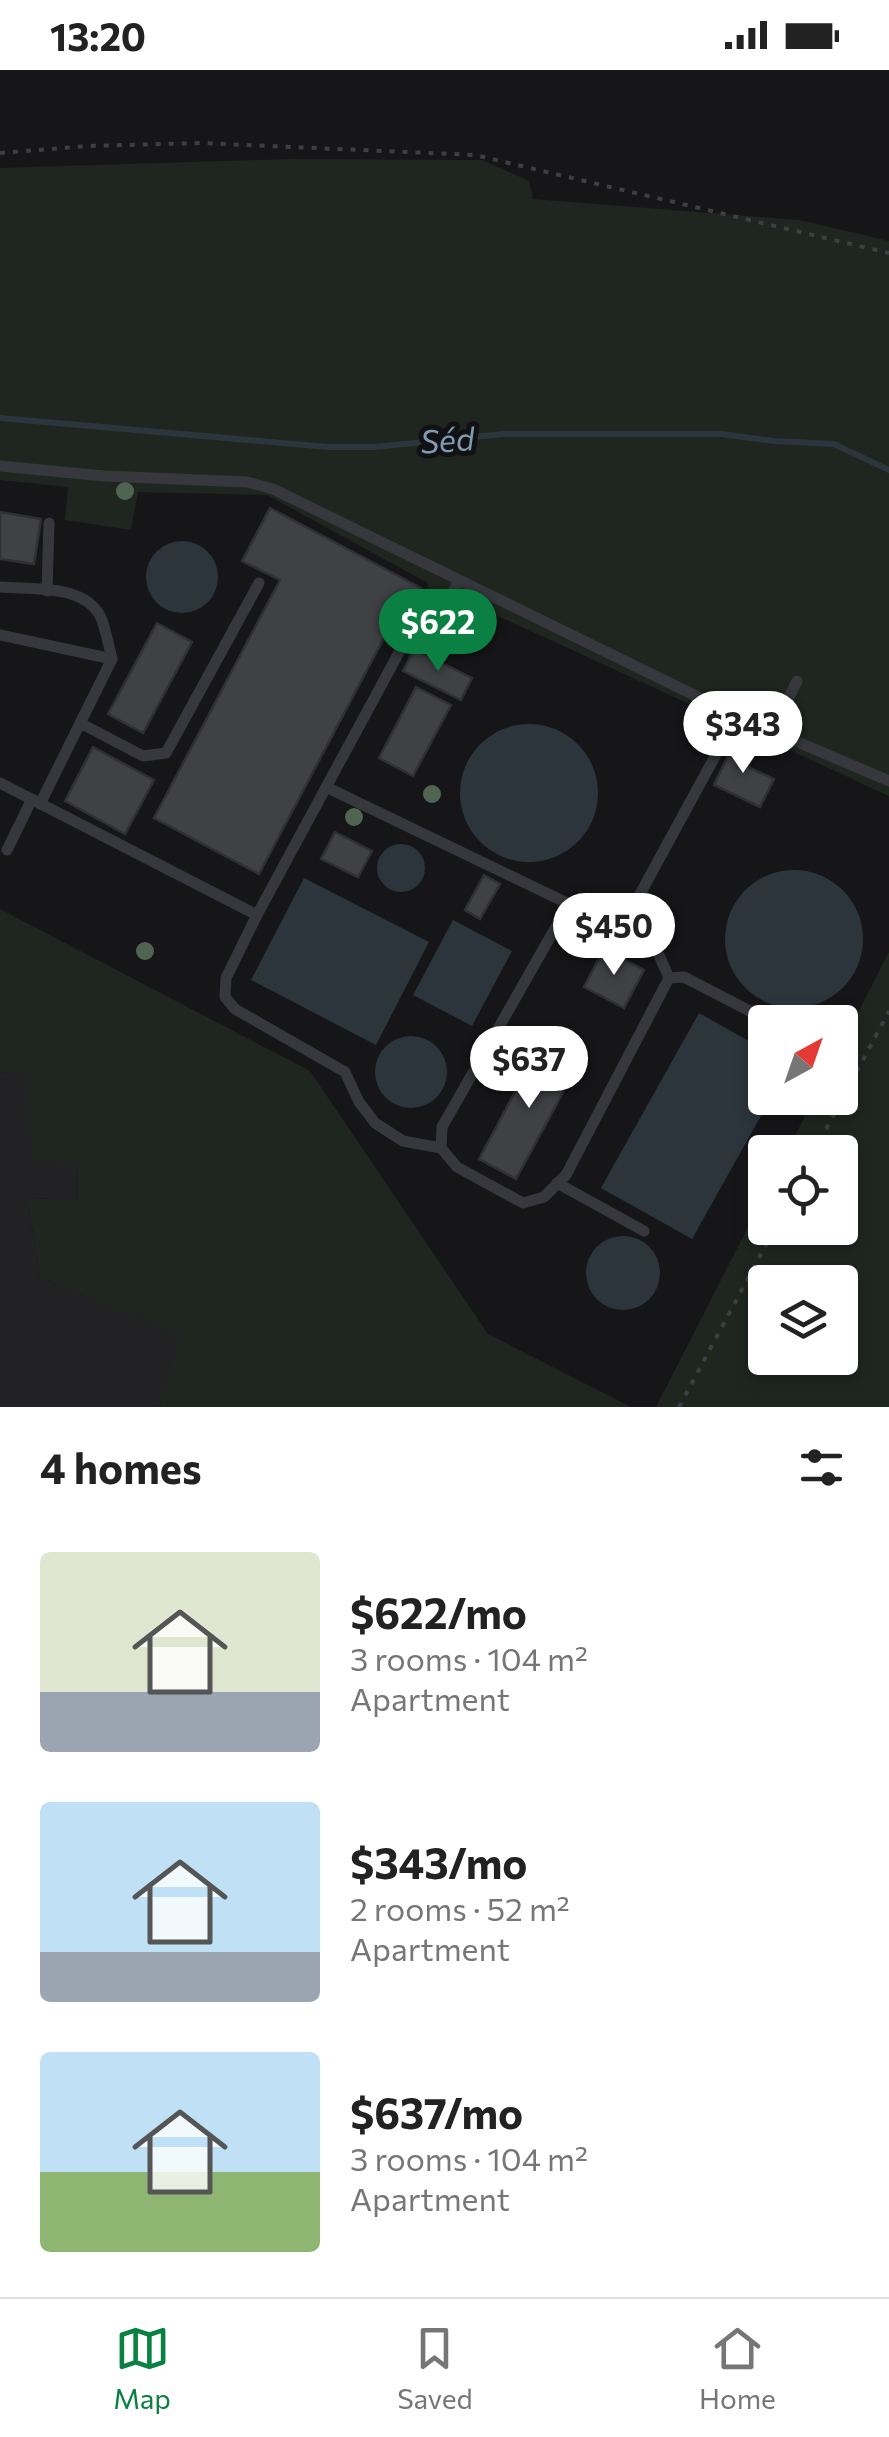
<!DOCTYPE html>
<meta charset="utf-8">
<style>
:root{--surface:#fff;--page:#f6f6f6;--text:#222;--muted:#767676;--line:#e0e0e0;--accent:#0b8043}
body{margin:0;font-family:Commissioner,sans-serif;background:var(--page);color:var(--text);height:100vh;display:flex;flex-direction:column;font-size:38px;white-space:nowrap}
*{box-sizing:border-box;margin:0}
p{font-size:32px;color:var(--muted)}
.icon{flex:none;width:55px;height:55px;fill:none;stroke:currentColor;stroke-width:2;stroke-linecap:round;stroke-linejoin:round}
.map{position:relative;height:1337px;overflow:hidden}
.panel{display:flex;flex-direction:column;background:var(--surface);flex:1}
.panel>*{flex:none}
.needle{width:65px;rotate:40deg}
.controls{position:absolute;left:748px;top:935px;display:grid;gap:20px}
.controls a{display:grid;place-items:center;width:110px;height:110px;border-radius:10px;background:var(--surface);box-shadow:0 5px 15px #0003;font-size:50px}
.price{position:absolute;translate:-50% -85px;padding:0 22px;border-radius:35px;background:#fff;color:#222;font-size:32px;line-height:65px;filter:drop-shadow(0 2px 5px #0008)}
.price::after{content:'';position:absolute;left:50%;top:60px;width:30px;height:22px;margin-left:-15px;background:inherit;clip-path:polygon(0 0,100% 0,50% 100%)}
.price.on{background:var(--accent);color:#fff}
ul{padding:0;list-style:none}
li{display:flex;align-items:center;gap:30px;height:250px;padding:0 40px}
li span{display:grid;place-items:center;flex:none;width:280px;height:200px;border-radius:10px;color:#555}
li>.icon{margin-inline-start:auto}
span .icon{width:120px;height:120px;fill:#fffc;stroke-width:1}
li b{font-size:42px}
h2{display:flex;justify-content:space-between;align-items:center;height:120px;padding:0 40px;font-size:42px}
.status{display:flex;justify-content:space-between;align-items:center;height:70px;padding:0 50px;background:var(--surface);direction:ltr}
.status svg{height:28px;fill:currentColor}
.dock{display:flex;justify-content:space-around;align-items:center;height:140px;border-top:2px solid var(--line);background:var(--surface);font-size:28px;color:var(--muted)}
.dock a{display:grid;justify-items:center;gap:5px}
.dock .on{color:var(--accent)}
.map>svg:first-child{display:block}
.built{fill:#222225}
.green{fill:#1e261f;fill-rule:evenodd}
.water{fill:#2c353c}
.lines{fill:none;stroke-linecap:round;stroke-linejoin:round}
.stream{stroke:#2c353c;stroke-width:6}
.building{fill:#404145;stroke:#303034;stroke-width:2.5}
.path{stroke:#3d3f44;stroke-width:4;stroke-dasharray:5 8;stroke-linecap:butt}
.service{stroke:#37383d;stroke-width:11}
.tree{fill:#506452}
.labels{text-anchor:middle;dominant-baseline:central;stroke-width:10;stroke-linejoin:round;paint-order:stroke}
.water-label{font-size:32px;font-style:italic;fill:#7f9bb3;stroke:#111113}
</style>
<div class="status"><b>13:20</b><svg viewBox="0 0 49 12"><path d="M0 12V9h3v3zM5 12V6h3v6zM10 12V3h3v9zM15 12V0h3v12zM26 1h20v11H26zM47 4h2v5h-2z"/></svg></div>
<div class="map">
<svg width="889" height="1337" viewBox="0 0 889 1337">
<rect width="100%" height="100%" fill="#161618"/>
<path class="built" d="M0 1002 27 1004 77 1093 78 1130 27 1128 40 1207 182 1267 159 1337H0Z"/>
<g class="green">
<path d="M292 89 482 90 529 111 533 129 800 150 889 171V726L472 534 461 552 425 533 428 513 267 425 138 422 131 460 65 450 68 417 0 410V98Z"/>
<path d="M0 839 310 1001 488 1264 631 1337H159L181 1267 40 1207 27 1128 78 1130 77 1094 31 1091 27 1005 0 1002Z"/>
<path d="M889 882V1337H656L765 1124V1158H840V1082H786L815 1028H840V978ZM765 1212H840V1288H765Z"/>
</g>
<g class="water">
<circle cx="182" cy="507" r="36"/>
<circle cx="529" cy="723" r="69"/>
<circle cx="401" cy="798" r="24"/>
<circle cx="794" cy="869" r="69"/>
<path d="M304 808 429 872 376 975 251 910Z"/>
<path d="M453 850 512 881 472 956 413 925Z"/>
<path d="M699 943 765 980V1028H771L692 1169 601 1118Z"/>
<circle cx="411" cy="1002" r="36"/>
<circle cx="623" cy="1203" r="37"/>
</g>
<g class="lines">
<path class="stream" d="M0 348 328 377H375L503 364H721L774 371 834 374 889 400"/>
</g>
<g class="building">
<path d="M270 438 421 518 393 570 385 566 259 804 154 748 280 510 242 491Z"/>
<path d="M0 442 41 449 34 494 0 489Z"/>
<path d="M157 553 192 572 143 663 108 644Z"/>
<path d="M414 579 472 608 461 630 403 601Z"/>
<path d="M416 617 451 635 413 706 379 688Z"/>
<path d="M735 671 756 681 748 697 774 709 760 737 714 715Z"/>
<path d="M93 677 154 710 125 764 65 731Z"/>
<path d="M335 762 372 781 358 807 321 789Z"/>
<path d="M484 805 500 814 480 849 465 840Z"/>
<path d="M604 879 644 900 624 938 584 917Z"/>
<path d="M542 972 579 993 516 1109 479 1089Z"/>
</g>
<g class="lines">
<g class="path">
<path d="M0 83 88 76 201 73 475 85 889 183"/>
<path d="M814 1082 889 941"/>
<path d="M679 1337 775 1158"/>
</g>
<g class="service">
<path d="M0 396 104 406 247 412 273 419 737 646 889 711"/>
<path d="M0 517C32 520 87 513 102 550 106 562 109 576 112 589L40 734"/>
<path d="M47 521 49 453"/>
<path d="M0 565 112 589"/>
<path d="M80 653 143 686 166 683 259 513"/>
<path d="M772 661 797 611"/>
<path d="M0 713 257 845 409 564C436 559 446 534 459 511"/>
<path d="M326 717 621 859 658 883 669 908 566 1105 544 1127 523 1133 457 1097 441 1078 442 1057 569 834"/>
<path d="M7 780 32 729"/>
<path d="M257 845 226 908 225 927 235 939 345 1002 359 1032 375 1053 403 1071 441 1078"/>
<path d="M621 859 737 646"/>
<path d="M669 908 684 907 771 952"/>
<path d="M557 1113 644 1161"/>
</g>
</g>
<g class="tree">
<circle cx="125" cy="421" r="9"/>
<circle cx="432" cy="724" r="9"/>
<circle cx="354" cy="747" r="9"/>
<circle cx="145" cy="881" r="9"/>
</g>
<g class="labels">
<g class="water-label">
<text transform="translate(447 369) rotate(-4)">Séd</text>
</g>
</g>
</svg>
<div class="controls">
<a><svg class="needle" viewBox="-14 -14 28 28"><path d="M0-13l5 13h-10z" fill="#e53935"/><path d="M0 13l5-13h-10z" fill="#767676"/></svg></a>
<a><svg class="icon" aria-label="locate" viewBox="0 0 24 24"><circle cx="12" cy="12" r="6"/><path d="M12 2v4M12 18v4M2 12h4M18 12h4"/></svg></a>
<a><svg class="icon" aria-label="layers" viewBox="0 0 24 24"><path d="M12 4l9 5-9 5-9-5zM3 14l9 5 9-5"/></svg></a>
</div>
<b class="price on" style="left:438px;top:604px">$622</b>
<b class="price" style="left:743px;top:706px">$343</b>
<b class="price" style="left:614px;top:908px">$450</b>
<b class="price" style="left:529px;top:1041px">$637</b>
</div>
<section class="panel">
<h2>4 homes<svg class="icon" aria-label="filters" viewBox="0 0 24 24"><path d="M4 7h16M4 17h16"/><circle cx="9" cy="7" r="2"/><circle cx="15" cy="17" r="2"/></svg></h2>
<ul>
<li><span style="background:linear-gradient(#dfe7d0 70%,#9aa5b1 0)"><svg class="icon" aria-label="home" viewBox="0 0 24 24"><path d="M3 11l9-7 9 7M6 9v11h12V9"/></svg></span><div><b>$622/mo</b><p>3 rooms · 104 m²</p><p>Apartment</p></div></li>
<li><span style="background:linear-gradient(#bfe0f5 75%,#9aa5b1 0)"><svg class="icon" aria-label="home" viewBox="0 0 24 24"><path d="M3 11l9-7 9 7M6 9v11h12V9"/></svg></span><div><b>$343/mo</b><p>2 rooms · 52 m²</p><p>Apartment</p></div></li>
<li><span style="background:linear-gradient(#bfe0f5 60%,#8fb573 0)"><svg class="icon" aria-label="home" viewBox="0 0 24 24"><path d="M3 11l9-7 9 7M6 9v11h12V9"/></svg></span><div><b>$637/mo</b><p>3 rooms · 104 m²</p><p>Apartment</p></div></li>
</ul>
</section>
<nav class="dock">
<a class="on"><svg class="icon" aria-label="map" viewBox="0 0 24 24"><path d="M3 6l6-2 6 2 6-2v14l-6 2-6-2-6 2zM9 4v14M15 6v14"/></svg>Map</a>
<a><svg class="icon" aria-label="saved" viewBox="0 0 24 24"><path d="M7 4h10v16l-5-4-5 4z"/></svg>Saved</a>
<a><svg class="icon" aria-label="home" viewBox="0 0 24 24"><path d="M3 11l9-7 9 7M6 9v11h12V9"/></svg>Home</a>
</nav>
